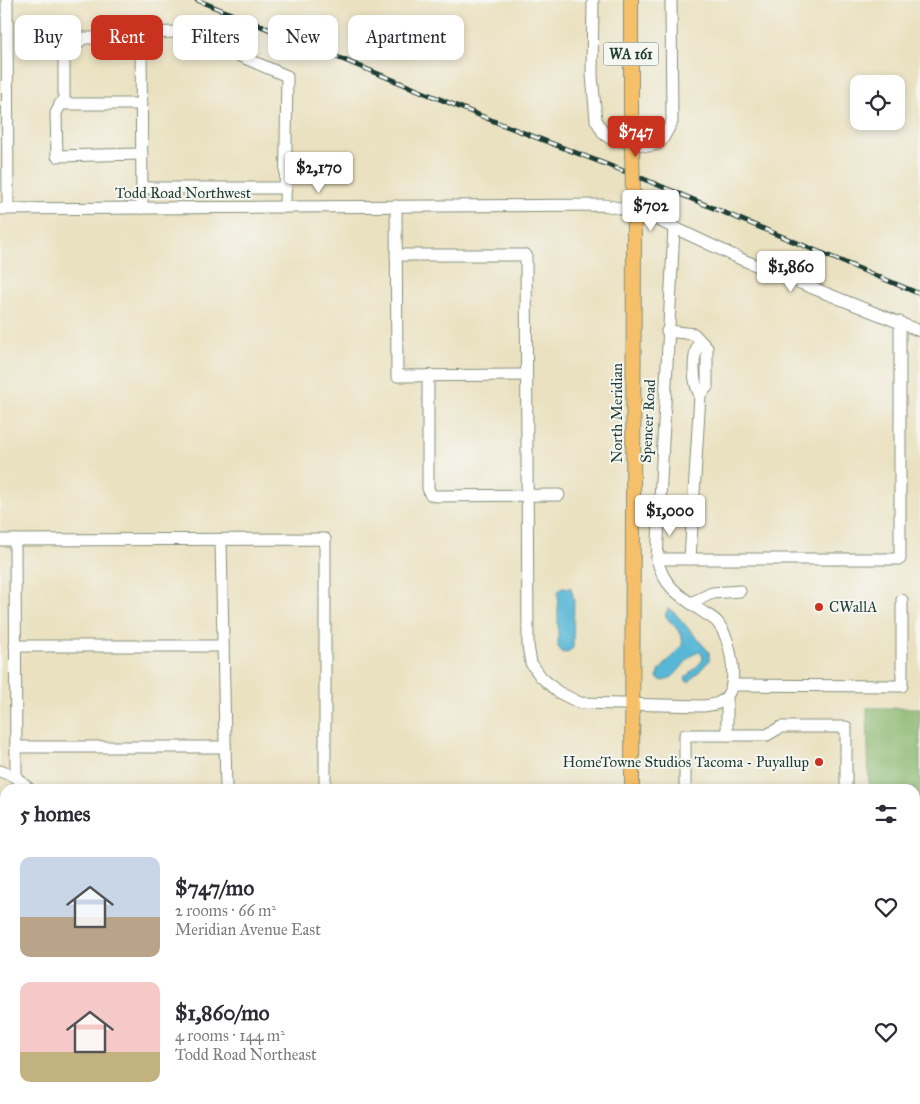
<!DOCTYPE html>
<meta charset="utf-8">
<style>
:root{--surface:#fff;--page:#f7f7f7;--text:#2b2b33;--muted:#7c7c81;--accent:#c8321e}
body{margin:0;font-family:"IM FELL Great Primer",serif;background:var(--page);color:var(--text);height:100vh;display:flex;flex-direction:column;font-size:19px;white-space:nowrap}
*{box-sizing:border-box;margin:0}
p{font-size:16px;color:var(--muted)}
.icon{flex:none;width:28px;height:28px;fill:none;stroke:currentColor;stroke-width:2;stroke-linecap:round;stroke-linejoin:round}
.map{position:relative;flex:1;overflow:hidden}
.sheet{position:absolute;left:0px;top:784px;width:920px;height:321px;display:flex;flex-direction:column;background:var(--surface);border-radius:15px 15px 0 0;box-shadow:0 2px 8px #0003}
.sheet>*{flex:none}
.top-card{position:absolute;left:15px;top:15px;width:500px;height:45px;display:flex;gap:10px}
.tools{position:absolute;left:850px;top:75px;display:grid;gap:10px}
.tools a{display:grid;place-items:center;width:55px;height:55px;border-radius:10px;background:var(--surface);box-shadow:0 2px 8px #0003;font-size:25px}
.price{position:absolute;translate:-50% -42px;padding:0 11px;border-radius:5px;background:#fff;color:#222;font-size:16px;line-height:32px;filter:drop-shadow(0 1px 2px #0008)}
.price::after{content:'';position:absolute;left:50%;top:30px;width:15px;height:11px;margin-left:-8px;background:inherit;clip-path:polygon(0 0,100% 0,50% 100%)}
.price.current{background:var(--accent);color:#fff}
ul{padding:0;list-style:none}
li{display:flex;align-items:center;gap:15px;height:125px;padding:0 20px}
li span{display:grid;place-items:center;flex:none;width:140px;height:100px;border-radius:10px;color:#555}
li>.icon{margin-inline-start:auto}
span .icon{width:60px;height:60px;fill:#fffc;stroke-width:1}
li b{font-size:21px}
h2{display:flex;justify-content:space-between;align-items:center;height:60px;padding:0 20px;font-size:21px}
.tag{padding:0 18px;border-radius:10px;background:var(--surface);box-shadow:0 2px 8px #0003;font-size:18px;line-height:45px}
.tag.current{background:var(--accent);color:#fff}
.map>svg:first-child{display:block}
.forest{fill:#8bb870;stroke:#557a52}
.water{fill:#58b7d6;stroke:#3c7a85}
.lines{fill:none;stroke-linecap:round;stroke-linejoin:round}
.minor-casing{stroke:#848f7a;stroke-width:13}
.major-casing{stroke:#848f7a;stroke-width:16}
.minor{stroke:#fff;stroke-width:11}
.major{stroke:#f6c06b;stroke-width:14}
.rail-casing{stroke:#1f3d34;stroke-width:5}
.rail{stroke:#f6f6f2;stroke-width:3;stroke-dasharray:9;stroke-linecap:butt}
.major-bridge-casing{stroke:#848f7a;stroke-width:16;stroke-linecap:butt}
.major-bridge{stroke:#f6c06b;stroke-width:14}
.poi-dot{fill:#c8321e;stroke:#f6f6f2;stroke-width:2}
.labels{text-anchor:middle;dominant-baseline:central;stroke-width:4;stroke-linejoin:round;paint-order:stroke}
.shield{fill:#f6f6f2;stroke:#60746d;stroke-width:1}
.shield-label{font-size:14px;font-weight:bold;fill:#1f3d34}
.street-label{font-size:15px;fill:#1f3d34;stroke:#f6f6f2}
.poi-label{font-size:15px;fill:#1f3d34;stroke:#f6f6f2;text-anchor:start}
</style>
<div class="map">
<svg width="920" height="1104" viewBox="0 0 920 1104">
<rect width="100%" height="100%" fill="#f6f6f2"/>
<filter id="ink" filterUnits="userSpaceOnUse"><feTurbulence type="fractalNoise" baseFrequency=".02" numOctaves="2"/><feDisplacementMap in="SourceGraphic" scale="10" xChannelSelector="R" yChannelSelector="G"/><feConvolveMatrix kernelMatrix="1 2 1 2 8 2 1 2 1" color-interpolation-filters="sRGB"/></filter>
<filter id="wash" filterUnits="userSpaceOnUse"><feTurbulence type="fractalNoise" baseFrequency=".0096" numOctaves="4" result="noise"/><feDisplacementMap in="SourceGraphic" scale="20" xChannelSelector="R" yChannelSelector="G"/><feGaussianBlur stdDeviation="1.12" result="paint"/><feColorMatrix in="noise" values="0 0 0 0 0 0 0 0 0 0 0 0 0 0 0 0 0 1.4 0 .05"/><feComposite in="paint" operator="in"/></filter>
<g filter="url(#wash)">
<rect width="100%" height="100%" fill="#eae1c0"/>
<path class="forest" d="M867 708H920V1069L915 1061V789H869Z"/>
<g class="water">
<path d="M562 587 571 588 574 599 573 648 566 653 561 652 558 647V592Z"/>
<path d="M668 609 674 612 709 652V661L689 682 686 681 685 678 702 661 703 657 700 652C686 653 680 678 663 681L657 678 660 670 682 645C685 632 671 625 665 615Z"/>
</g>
</g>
<g filter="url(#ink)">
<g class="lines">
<defs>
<g id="minor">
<path d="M7 0 8 209"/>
<path d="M593 0 592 75 596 120 604 134 611 139 649 146 658 144 662 140 672 122 671 0"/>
<path d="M141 38H84L68 50 64 60V98L56 113 57 156 142 154"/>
<path d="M60 104H142"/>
<path d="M142 188H286"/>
<path d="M396 206 397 376 526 375"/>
<path d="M142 208 141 33 176 32 193 36 287 76 285 207"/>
<path d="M0 209 604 205 643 213 743 260 920 331"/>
<path d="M396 255H526L528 646 531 663 541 677 558 692 580 703 703 706C712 705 722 704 727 696 739 680 730 638 718 623 715 619 708 615 703 612 681 596 664 588 657 559L674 228"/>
<path d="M667 331 694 334 707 348V387L700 395 690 559"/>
<path d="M700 341C692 355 692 381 700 395"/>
<path d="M428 376V488L430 494 435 496 559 495"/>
<path d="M0 540 325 539V789"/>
<path d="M15 540 16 777"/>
<path d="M221 540 226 789"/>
<path d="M657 559H900V322"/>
<path d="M691 603 712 593 740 591"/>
<path d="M15 646H223"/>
<path d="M732 685 902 686V600"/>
<path d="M727 697V735"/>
<path d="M16 747H225"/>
<path d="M0 771 16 777 29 789"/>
<path d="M685 789V735H767L781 727H846V789"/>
<path d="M0 903 5 892"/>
<path d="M0 940 5 930"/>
<path d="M217 1100V1104"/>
<path d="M453 1100 454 1104"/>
<path d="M579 1100V1104"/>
<path d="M894 1100V1104"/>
<path d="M332 1104V1100"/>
</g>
<g id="major">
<path d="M631 0V108"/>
<path d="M632 789 634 237"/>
<path d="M0 1008 5 1010"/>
<path d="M186 1100 194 1104"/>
<path d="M634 1100V1104"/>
</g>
</defs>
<use href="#minor" class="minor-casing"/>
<use href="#major" class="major-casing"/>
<use href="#minor" class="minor"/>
<use href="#major" class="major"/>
<defs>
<path id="rail" d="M197 0 501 124 634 175 920 294"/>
</defs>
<use href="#rail" class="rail-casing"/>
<use href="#rail" class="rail"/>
<defs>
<path id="major-bridge" d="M631 108 634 237"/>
</defs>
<use href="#major-bridge" class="major-bridge-casing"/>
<use href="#major-bridge" class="major-bridge"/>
</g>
</g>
<g class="poi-dot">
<circle cx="819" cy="607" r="5"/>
<circle cx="819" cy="762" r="5"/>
</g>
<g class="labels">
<rect class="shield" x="603.5" y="42.5" width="55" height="23" rx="4"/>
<g class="shield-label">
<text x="631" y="54">WA 161</text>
</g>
<g class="street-label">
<text x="183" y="193">Todd Road Northwest</text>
<text transform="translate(617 413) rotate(-90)">North Meridian</text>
<text transform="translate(648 421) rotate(-87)">Spencer Road</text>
</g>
<g class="poi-label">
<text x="829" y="607">CWallA</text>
<text x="809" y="762" text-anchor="end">HomeTowne Studios Tacoma - Puyallup</text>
</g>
</g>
</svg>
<div class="tools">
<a><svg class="icon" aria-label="locate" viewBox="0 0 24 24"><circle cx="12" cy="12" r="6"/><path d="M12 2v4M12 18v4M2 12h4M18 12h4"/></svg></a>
</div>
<b class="price current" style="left:636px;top:158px">$747</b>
<b class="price" style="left:319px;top:194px">$2,170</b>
<b class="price" style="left:651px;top:232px">$702</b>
<b class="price" style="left:791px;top:293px">$1,860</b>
<b class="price" style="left:670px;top:537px">$1,000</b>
<div class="top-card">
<a class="tag">Buy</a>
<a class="tag current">Rent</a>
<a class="tag">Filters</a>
<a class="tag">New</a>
<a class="tag">Apartment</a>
</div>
<section class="sheet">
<h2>5 homes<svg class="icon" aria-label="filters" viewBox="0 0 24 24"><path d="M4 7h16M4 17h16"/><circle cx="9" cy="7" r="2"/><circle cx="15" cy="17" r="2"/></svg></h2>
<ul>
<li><span style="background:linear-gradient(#c9d6e8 60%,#b9a48a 0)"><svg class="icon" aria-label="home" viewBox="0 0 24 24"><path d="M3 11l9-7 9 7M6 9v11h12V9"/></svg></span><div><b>$747/mo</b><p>2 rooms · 66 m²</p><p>Meridian Avenue East</p></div><svg class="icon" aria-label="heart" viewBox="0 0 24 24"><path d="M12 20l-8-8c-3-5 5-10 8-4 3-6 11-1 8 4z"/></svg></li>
<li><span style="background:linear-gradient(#f6c9c9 70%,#c2b280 0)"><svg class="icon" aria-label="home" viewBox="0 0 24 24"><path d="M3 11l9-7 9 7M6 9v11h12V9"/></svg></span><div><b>$1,860/mo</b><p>4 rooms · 144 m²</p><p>Todd Road Northeast</p></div><svg class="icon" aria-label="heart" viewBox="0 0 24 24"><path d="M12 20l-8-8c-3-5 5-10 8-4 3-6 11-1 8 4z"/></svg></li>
</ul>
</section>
</div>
